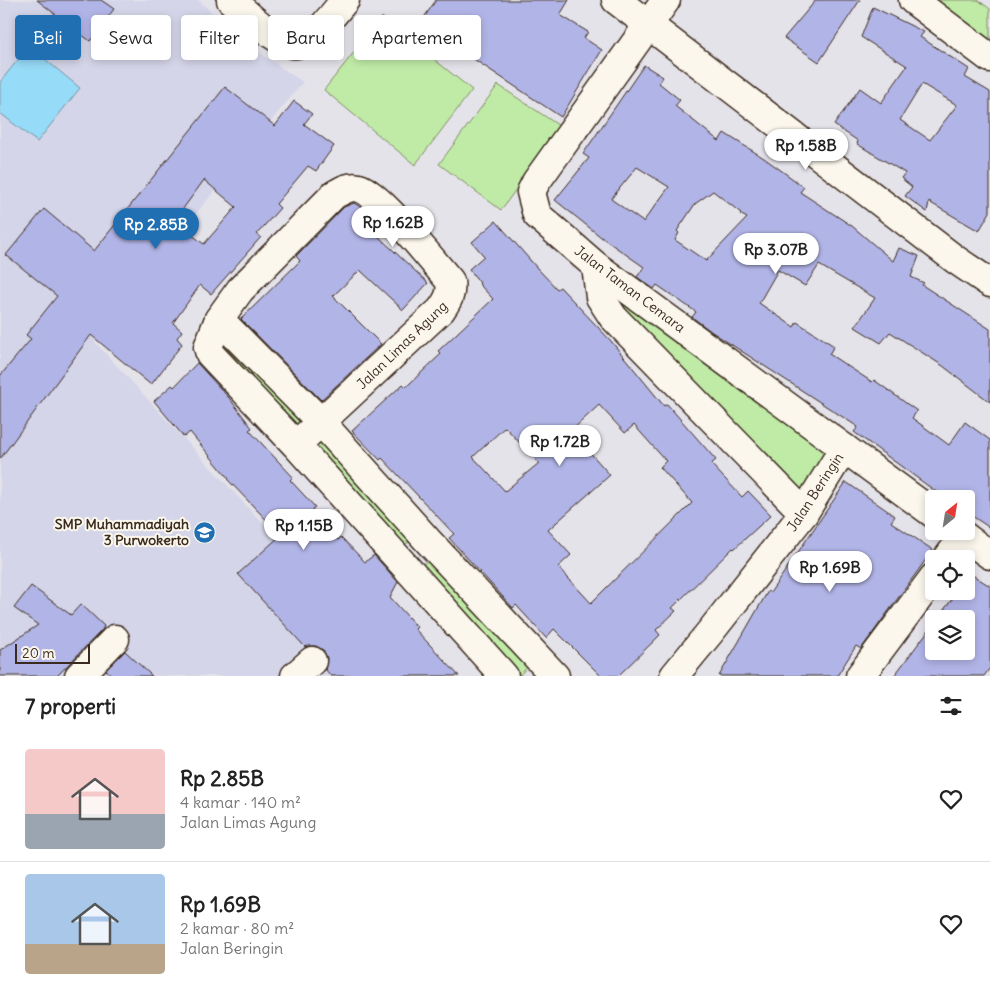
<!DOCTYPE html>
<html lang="id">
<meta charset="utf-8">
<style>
:root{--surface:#fff;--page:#f2f2f2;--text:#222;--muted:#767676;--line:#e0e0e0;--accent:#1f6fb2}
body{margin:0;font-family:Delius,sans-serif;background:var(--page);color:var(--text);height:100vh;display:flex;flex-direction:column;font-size:19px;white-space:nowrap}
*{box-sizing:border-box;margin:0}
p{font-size:16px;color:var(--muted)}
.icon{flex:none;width:28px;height:28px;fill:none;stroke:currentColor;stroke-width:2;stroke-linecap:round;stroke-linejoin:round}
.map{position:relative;height:676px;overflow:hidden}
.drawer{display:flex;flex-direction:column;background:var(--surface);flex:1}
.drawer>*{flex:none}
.banner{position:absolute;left:15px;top:15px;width:500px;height:45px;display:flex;gap:10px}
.needle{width:32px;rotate:30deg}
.tools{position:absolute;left:925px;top:490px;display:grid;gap:10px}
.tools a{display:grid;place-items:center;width:50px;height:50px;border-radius:5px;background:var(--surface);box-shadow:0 2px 8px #0003;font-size:25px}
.scale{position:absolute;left:15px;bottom:12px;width:75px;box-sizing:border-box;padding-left:5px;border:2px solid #3b2a1e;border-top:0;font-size:14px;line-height:18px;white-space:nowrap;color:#3b2a1e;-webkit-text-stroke:4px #fbf7ec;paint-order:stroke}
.price{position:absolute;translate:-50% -42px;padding:0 11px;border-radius:18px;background:#fff;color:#222;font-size:16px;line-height:32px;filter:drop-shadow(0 1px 2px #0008)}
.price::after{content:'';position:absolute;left:50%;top:30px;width:15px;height:11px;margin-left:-8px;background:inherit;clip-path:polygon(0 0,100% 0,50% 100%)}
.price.current{background:var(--accent);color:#fff}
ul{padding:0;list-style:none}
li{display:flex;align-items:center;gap:15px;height:125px;padding:0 25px}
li+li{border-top:1px solid var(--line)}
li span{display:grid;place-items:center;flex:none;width:140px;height:100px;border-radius:5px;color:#555}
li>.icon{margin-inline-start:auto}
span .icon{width:60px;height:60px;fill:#fffc;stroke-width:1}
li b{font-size:21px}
h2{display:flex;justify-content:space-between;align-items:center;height:60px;padding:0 25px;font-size:21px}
.pill{padding:0 18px;border-radius:5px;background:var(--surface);box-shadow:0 2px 8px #0003;font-size:18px;line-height:45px}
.pill.current{background:var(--accent);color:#fff}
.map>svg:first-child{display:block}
.built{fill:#d5d5e9}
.green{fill:#c0eba7;stroke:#7e8a62}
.water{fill:#96dbf8;stroke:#7294a1}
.building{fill:#b1b4e6;stroke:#3b2a1e;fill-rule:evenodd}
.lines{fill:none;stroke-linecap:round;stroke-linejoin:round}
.minor-casing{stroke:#3b2a1e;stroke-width:31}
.minor{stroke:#fbf7ec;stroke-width:28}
.labels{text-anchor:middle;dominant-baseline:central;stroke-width:4;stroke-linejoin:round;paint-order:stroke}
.street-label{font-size:14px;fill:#3b2a1e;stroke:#fbf7ec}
.poi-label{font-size:14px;font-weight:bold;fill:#3b2a1e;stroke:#fbf7ec;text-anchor:end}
</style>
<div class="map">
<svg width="990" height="676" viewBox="0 0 990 676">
<rect width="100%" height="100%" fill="#e5e3ea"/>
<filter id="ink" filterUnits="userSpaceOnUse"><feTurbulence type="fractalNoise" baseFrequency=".02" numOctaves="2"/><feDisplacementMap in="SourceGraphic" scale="10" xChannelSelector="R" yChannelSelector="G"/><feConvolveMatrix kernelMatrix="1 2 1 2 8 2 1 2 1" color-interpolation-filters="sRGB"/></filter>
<g filter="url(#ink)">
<path class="built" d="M0 0H198L254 49 303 82 95 338V342L300 564 399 676H0Z"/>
<g class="green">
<path d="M921 0H978L990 9V52Z"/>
<path d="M382 17 472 90 415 165 324 90Z"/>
<path d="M498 85 561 127 501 210 439 164Z"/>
<path d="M606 283 832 452 802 502 611 306Z"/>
<path d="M224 333 302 425 295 433 215 344Z"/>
<path d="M319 442 414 539 397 549 311 453Z"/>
<path d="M430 559 529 665 519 676H515L418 568Z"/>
</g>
<path class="water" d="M29 46 80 88 37 142 0 113V82Z"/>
<g class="building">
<path d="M37 0H101L114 9 90 41Z"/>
<path d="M436 0H569L560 15 588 32 584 38 602 50 561 117 451 44 454 40 423 19Z"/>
<path d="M816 0H860L819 62 784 38Z"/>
<path d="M873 7 924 32 920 37 969 69 965 77 990 92V212L979 231 929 202 927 212 905 196 912 187 901 178 905 173 857 144 858 141 834 125 860 88 881 103 907 66 861 37ZM922 84 957 105 930 140 900 120Z"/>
<path d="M644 65 663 77 659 83 680 100 675 106 719 141 724 133 764 158 804 187 800 192 852 226 893 261 899 248 919 256 911 277 924 283 922 285 990 329V402L943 366 890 332 881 343 855 327 875 298 819 265 805 286 778 270 759 303 794 327 797 322 834 346 829 354 872 382 874 380 917 411 912 418 949 445 965 422 990 440V528L966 512V499H946L854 432 858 427 712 332 692 317 696 312 657 285 654 289 637 277 644 267 601 237 555 200 589 158 583 154ZM637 167 669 187 643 222 611 199ZM713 191 741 213 740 214 747 218 706 261 675 240 679 233 677 231 695 204Z"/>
<path d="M225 87 275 126 294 101 312 114 304 124 334 146 316 171 308 166 276 204 280 208 257 234 261 237 211 294 200 285 173 323 182 331 177 338 182 344 151 385 91 335 0 459V376L31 339 26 335 57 296 6 255 44 209 94 251ZM204 180 236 207 204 244 174 221Z"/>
<path d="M354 203 362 208 385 231 379 237 428 283 403 310 360 270 333 296 381 344 321 400 241 319 300 261 296 256 344 207Z"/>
<path d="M496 221 537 268 557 289 560 287 611 341 664 406 667 404 716 460 711 464 742 497 748 491 771 515 734 549 733 548 672 608 676 611 656 630 660 635 618 676H601L554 629 546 638 516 605 513 608 449 538 454 534 382 458 380 460 352 431 403 384 406 387 441 354 438 351 493 299 479 284 480 283 469 269 484 256 472 242ZM599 405 625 433 634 425 666 461 660 467 692 503 591 603 558 567 571 555 548 530 610 475 571 431ZM505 427 539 463 505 491 473 457Z"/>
<path d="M197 363 230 399 252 428 249 430 293 477 290 480 315 507 312 509 338 540 341 537 365 562 374 555 398 582 390 597 417 627 415 629 459 676H331L325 669 327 658 323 650 316 646H309L305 647 238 574 281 535 228 480 229 479 190 432 184 437 154 401 172 385 174 387Z"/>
<path d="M846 482 895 516 891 522 933 550 861 649 856 646 837 676H719L768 591 770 593Z"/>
<path d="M966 571 990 586V668L984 676H894L934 623V651H966V619H937L958 591H966Z"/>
<path d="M31 586 71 615 81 604 104 626 102 630 57 676H0V650L38 625 14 608Z"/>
<path d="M125 651 152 676H113L106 670Z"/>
</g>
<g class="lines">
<defs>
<g id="minor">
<path d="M231 0C244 11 281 48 297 44 317 39 332 15 345 0"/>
<path d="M616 0 956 260 990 283"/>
<path d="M666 0 536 182 531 192 537 215 596 266 934 514"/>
<path d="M913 0 990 58"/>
<path d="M596 266 600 297 613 317 804 513"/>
<path d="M219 319 321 422 429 542 555 676"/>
<path d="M296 445 441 310C448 300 452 294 450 281 434 263 379 193 359 188 350 185 341 191 334 195L240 290 219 319 208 347 210 354 296 445 504 676"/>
<path d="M957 531 990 555"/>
<path d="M947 559 964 536"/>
<path d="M79 676 115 639"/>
<path d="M295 676 312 661"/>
<path d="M674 676 711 631 804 513 844 448"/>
<path d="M860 676 934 577"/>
</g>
</defs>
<use href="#minor" class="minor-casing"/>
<use href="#minor" class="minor"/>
</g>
</g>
<defs>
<symbol id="school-disc" viewBox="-11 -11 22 22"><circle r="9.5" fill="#1f6fb2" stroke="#fbf7ec"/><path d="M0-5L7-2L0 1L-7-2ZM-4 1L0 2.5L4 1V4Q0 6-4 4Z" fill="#fff"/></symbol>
</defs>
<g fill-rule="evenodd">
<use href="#school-disc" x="192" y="520" width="25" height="25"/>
</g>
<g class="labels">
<g class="street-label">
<text transform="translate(630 289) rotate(37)">Jalan Taman Cemara</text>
<text transform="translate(402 345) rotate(-44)">Jalan Limas Agung</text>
<text transform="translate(815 492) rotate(-57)">Jalan Beringin</text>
</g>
<g class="poi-label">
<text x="189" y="524">SMP Muhammadiyah<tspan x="189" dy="16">3 Purwokerto</tspan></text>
</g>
</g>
</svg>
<div class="tools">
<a><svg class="needle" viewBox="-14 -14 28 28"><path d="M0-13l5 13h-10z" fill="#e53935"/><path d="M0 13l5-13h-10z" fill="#767676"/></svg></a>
<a><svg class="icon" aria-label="locate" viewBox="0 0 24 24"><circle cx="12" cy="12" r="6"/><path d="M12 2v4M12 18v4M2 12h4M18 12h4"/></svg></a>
<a><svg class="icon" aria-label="layers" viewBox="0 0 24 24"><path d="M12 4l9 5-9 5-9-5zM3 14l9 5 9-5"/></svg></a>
</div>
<div class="scale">20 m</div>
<b class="price" style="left:806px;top:171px">Rp 1.58B</b>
<b class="price" style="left:393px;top:248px">Rp 1.62B</b>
<b class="price current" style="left:156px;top:250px">Rp 2.85B</b>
<b class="price" style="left:776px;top:275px">Rp 3.07B</b>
<b class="price" style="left:560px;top:467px">Rp 1.72B</b>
<b class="price" style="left:304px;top:551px">Rp 1.15B</b>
<b class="price" style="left:830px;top:593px">Rp 1.69B</b>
<div class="banner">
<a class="pill current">Beli</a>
<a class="pill">Sewa</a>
<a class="pill">Filter</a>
<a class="pill">Baru</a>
<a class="pill">Apartemen</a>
</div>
</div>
<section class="drawer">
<h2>7 properti<svg class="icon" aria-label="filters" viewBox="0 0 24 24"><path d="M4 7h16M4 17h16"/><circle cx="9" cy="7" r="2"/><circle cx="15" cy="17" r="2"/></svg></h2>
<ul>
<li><span style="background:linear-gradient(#f6c9c9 65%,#9aa5b1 0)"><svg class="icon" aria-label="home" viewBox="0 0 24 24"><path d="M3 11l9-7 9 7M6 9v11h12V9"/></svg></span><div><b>Rp 2.85B</b><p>4 kamar · 140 m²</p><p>Jalan Limas Agung</p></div><svg class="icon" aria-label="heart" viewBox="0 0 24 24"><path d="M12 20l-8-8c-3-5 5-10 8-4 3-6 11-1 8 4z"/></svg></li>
<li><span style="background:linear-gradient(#a9c7e8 70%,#b9a48a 0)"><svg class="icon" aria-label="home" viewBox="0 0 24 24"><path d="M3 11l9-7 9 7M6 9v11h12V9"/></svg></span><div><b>Rp 1.69B</b><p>2 kamar · 80 m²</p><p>Jalan Beringin</p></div><svg class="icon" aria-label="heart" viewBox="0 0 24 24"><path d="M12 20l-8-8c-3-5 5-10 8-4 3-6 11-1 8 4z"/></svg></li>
</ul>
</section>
